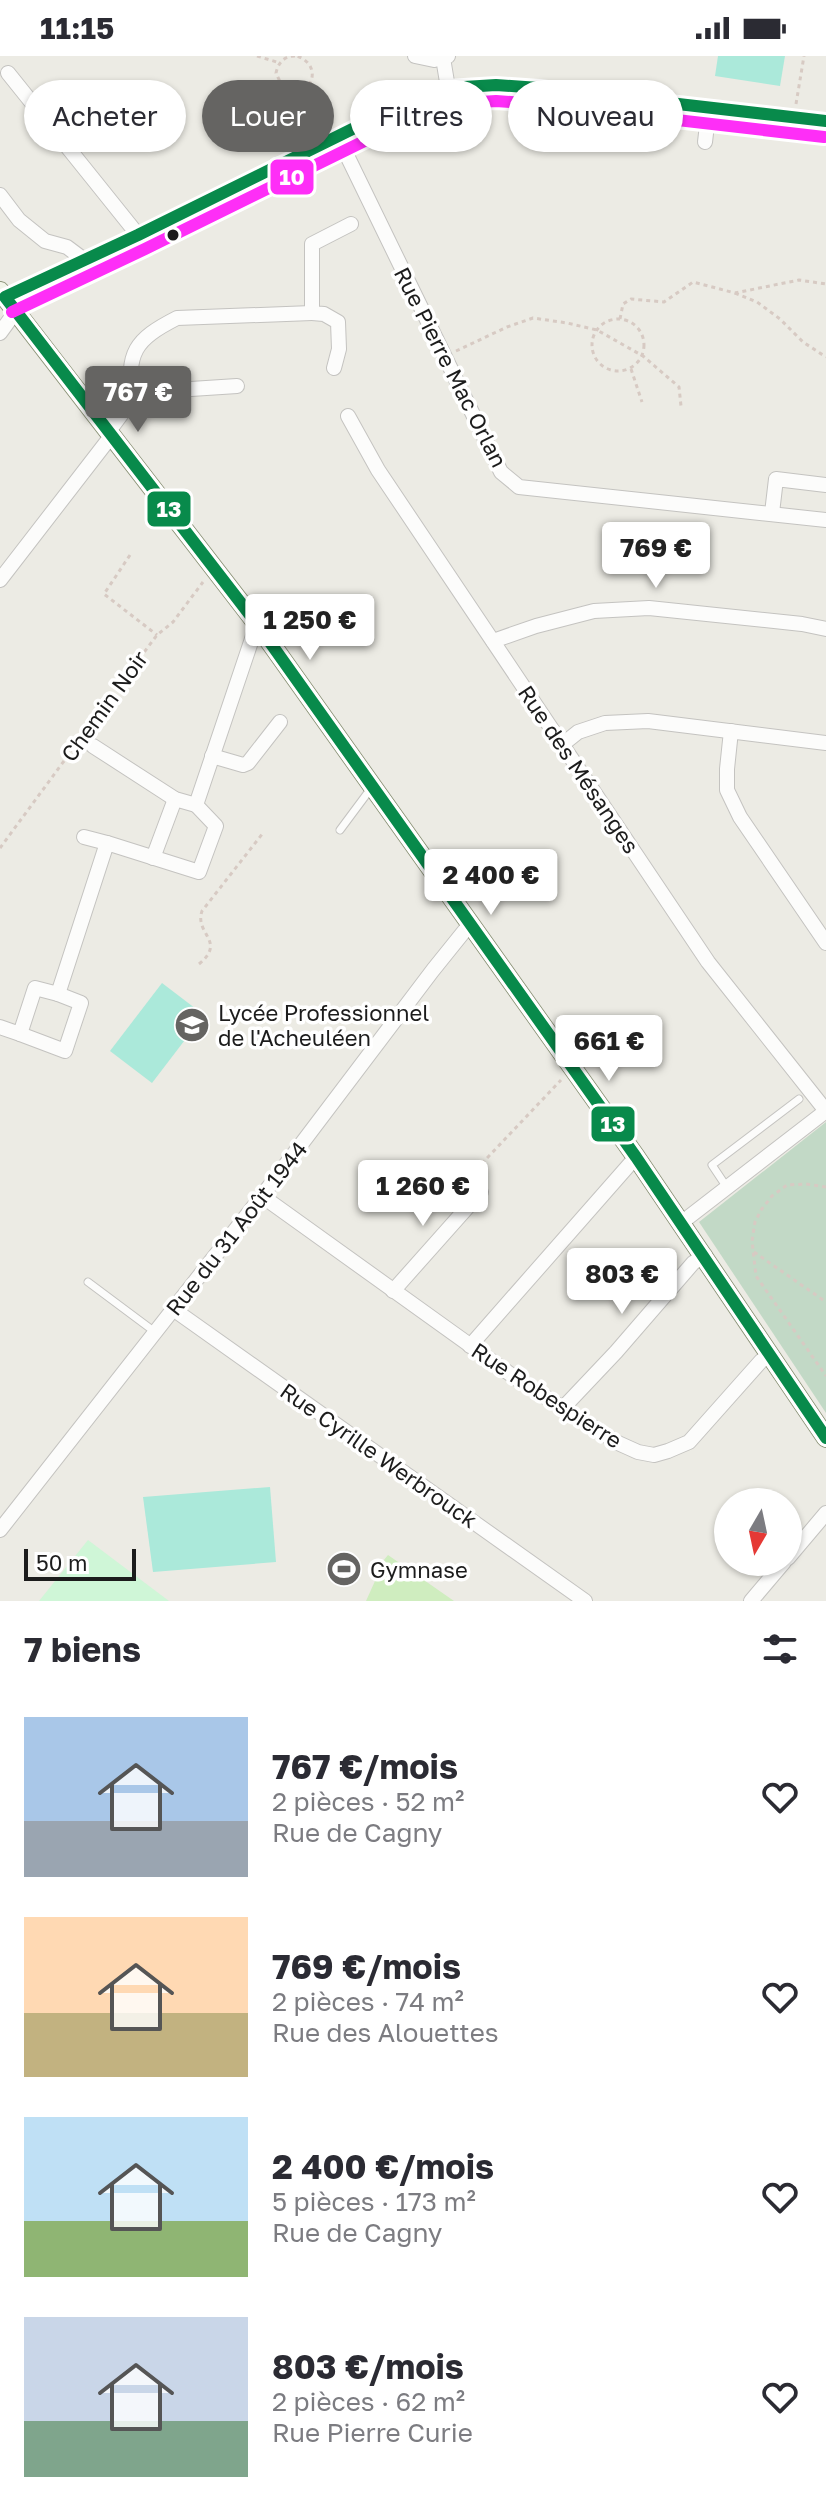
<!DOCTYPE html>
<html lang="fr">
<meta charset="utf-8">
<style>
:root{--surface:#fff;--page:#f2f2f3;--text:#2b2b33;--muted:#7c7c81;--accent:#656462}
body{margin:0;font-family:"Golos Text",sans-serif;background:var(--page);color:var(--text);height:100vh;display:flex;flex-direction:column;font-size:30px;white-space:nowrap}
*{box-sizing:border-box;margin:0}
p{font-size:26px;color:var(--muted)}
.icon{flex:none;width:44px;height:44px;fill:none;stroke:currentColor;stroke-width:2;stroke-linecap:round;stroke-linejoin:round}
.map{position:relative;height:1545px;overflow:hidden}
.panel{display:flex;flex-direction:column;background:var(--surface);flex:1}
.panel>*{flex:none}
.top-card{position:absolute;left:24px;top:24px;width:778px;height:72px;display:flex;gap:16px}
.needle{width:52px;rotate:189deg}
.buttons{position:absolute;left:714px;top:1432px;display:grid;gap:16px}
.buttons a{display:grid;place-items:center;width:88px;height:88px;border-radius:50%;background:var(--surface);box-shadow:0 2px 6px #0004;font-size:40px}
.scale{position:absolute;left:24px;bottom:20px;width:112px;box-sizing:border-box;padding-left:8px;border:4px solid #1c1c1c;border-top:0;font-size:22px;line-height:28px;white-space:nowrap;color:#1c1c1c;-webkit-text-stroke:6px #fff;paint-order:stroke}
.price{position:absolute;translate:-50% -68px;padding:0 18px;border-radius:8px;background:#fff;color:#222;font-size:26px;line-height:52px;filter:drop-shadow(0 2px 4px #0008)}
.price::after{content:'';position:absolute;left:50%;top:48px;width:24px;height:18px;margin-left:-12px;background:inherit;clip-path:polygon(0 0,100% 0,50% 100%)}
.price.on{background:var(--accent);color:#fff}
ul{padding:0;list-style:none}
li{display:flex;align-items:center;gap:24px;height:200px;padding:0 24px}
li span{display:grid;place-items:center;flex:none;width:224px;height:160px;border-radius:0px;color:#555}
li>.icon{margin-inline-start:auto}
span .icon{width:96px;height:96px;fill:#fffc;stroke-width:1}
li b{font-size:34px}
h2{display:flex;justify-content:space-between;align-items:center;height:96px;padding:0 24px;font-size:34px}
.chip{padding:0 28px;border-radius:36px;background:var(--surface);box-shadow:0 2px 6px #0004;font-size:28px;line-height:72px}
.chip.on{background:var(--accent);color:#fff}
.status{display:flex;justify-content:space-between;align-items:center;height:56px;padding:0 40px;background:var(--surface);direction:ltr}
.status svg{height:22px;fill:currentColor}
.map>svg:first-child{display:block}
.grass{fill:#cfedbf}
.cemetery{fill:#c2d9c6}
.park{fill:#cff6d7}
.pitch{fill:#abe9da}
.lines{fill:none;stroke-linecap:round;stroke-linejoin:round}
.lane-casing{stroke:#c4c3c0;stroke-width:9}
.street-casing{stroke:#c4c3c0;stroke-width:16}
.secondary-casing{stroke:#8f967c;stroke-width:20}
.path{stroke:#d7cac3;stroke-width:3;stroke-dasharray:4 4;stroke-linecap:butt}
.lane{stroke:#fcfcfb;stroke-width:7}
.street{stroke:#fcfcfb;stroke-width:14}
.secondary{stroke:#f1f4e8;stroke-width:18}
.bus-1-casing{stroke:#fff;stroke-width:18}
.bus-2-casing{stroke:#fff;stroke-width:18}
.bus-1{stroke:#088a4b;stroke-width:12}
.bus-2{stroke:#fe2ef7;stroke-width:12}
.bus-dot{fill:#1c1c1c;stroke:#fff;stroke-width:3}
.labels{text-anchor:middle;dominant-baseline:central;stroke-width:7;stroke-linejoin:round;paint-order:stroke}
.street-label{font-size:22px;fill:#1c1c1c;stroke:#fff}
.poi-label{font-size:22px;fill:#1c1c1c;stroke:#fff;text-anchor:start}
.line-badge{stroke:#fff;stroke-width:3}
.badge-label{font-size:22px;text-anchor:middle;font-weight:bold;fill:#fff}
</style>
<div class="status"><b>11:15</b><svg viewBox="0 0 49 12"><path d="M0 12V9h3v3zM5 12V6h3v6zM10 12V3h3v9zM15 12V0h3v12zM26 1h20v11H26zM47 4h2v5h-2z"/></svg></div>
<div class="map">
<svg width="826" height="1545" viewBox="0 0 826 1545">
<rect width="100%" height="100%" fill="#ecebe4"/>
<path class="grass" d="M388 1499 454 1545H366L375 1525 370 1521Z"/>
<path class="cemetery" d="M826 1066V1357L699 1166Z"/>
<path class="park" d="M88 1484 169 1545H39Z"/>
<g class="pitch">
<path d="M718 0H785L780 30 715 20Z"/>
<path d="M162 927 204 959 152 1027 110 995Z"/>
<path d="M270 1431 276 1506 153 1516 143 1441Z"/>
</g>
<g class="lines">
<defs>
<g id="lane">
<path d="M340 774 372 731"/>
<path d="M726 1130 712 1109 799 1043"/>
<path d="M88 1226 155 1276"/>
</g>
<g id="street">
<path d="M415 0 434 4 448 0"/>
<path d="M443 2 448 32"/>
<path d="M8 17 138 179"/>
<path d="M338 81 501 416 519 431 826 464"/>
<path d="M705 86 709 52"/>
<path d="M0 139 19 164 45 185 67 191 83 203"/>
<path d="M5 241 138 179 399 50 448 32 496 29 539 32 826 65"/>
<path d="M0 277 16 255"/>
<path d="M334 312 339 293 338 266 324 258 312 257V188L351 168"/>
<path d="M132 344C127 296 134 284 177 262L312 257"/>
<path d="M348 360 378 414 708 906 826 1055"/>
<path d="M109 375 132 344 145 336 237 330"/>
<path d="M772 457 776 423 826 429"/>
<path d="M0 524 112 379"/>
<path d="M493 585 536 570 594 555 649 552 802 568 826 573"/>
<path d="M731 675 727 713V734L740 761 826 887"/>
<path d="M563 688 578 676 605 667 648 665 826 687"/>
<path d="M93 690 175 743 196 749"/>
<path d="M212 700 243 709 248 707 280 666"/>
<path d="M84 781 107 787"/>
<path d="M153 802 175 743"/>
<path d="M0 971 20 978 35 932 58 938 107 787 199 816 216 770 196 749 257 568"/>
<path d="M20 978 65 995 81 947 58 938"/>
<path d="M262 1140 517 1323 618 1387 638 1396 654 1399 668 1395 689 1386 761 1305 771 1298"/>
<path d="M681 1167 826 1055"/>
<path d="M393 1235 481 1136"/>
<path d="M173 1253 585 1545"/>
<path d="M470 1290 636 1101"/>
<path d="M563 1352 616 1296 693 1207 705 1199"/>
<path d="M0 1474 262 1140 433 914 470 868"/>
<path d="M788 1502 826 1457"/>
<path d="M751 1545 784 1506"/>
</g>
<path id="secondary" d="M0 235 257 568 636 1101 826 1382"/>
</defs>
<use href="#lane" class="lane-casing"/>
<use href="#street" class="street-casing"/>
<use href="#secondary" class="secondary-casing"/>
<g class="path">
<path d="M257 0 280 7"/>
<path d="M295 0C284 0 278 7 276 17L283 32C311 45 325 10 297 0"/>
<path d="M304 33 309 64"/>
<path d="M796 48 804 0"/>
<path d="M735 237 757 246 780 263 803 286 826 301"/>
<circle cx="618" cy="289" r="26"/>
<path d="M620 263 623 248 631 243 664 246 693 226 735 237 799 224 826 228"/>
<path d="M456 295 507 271 533 262 567 267 597 274 643 300 679 331 681 350"/>
<path d="M631 313 642 346"/>
<path d="M130 499 104 538 157 579"/>
<path d="M82 679 157 579 173 566 203 526"/>
<path d="M0 792 78 686"/>
<path d="M199 908C227 885 194 878 202 855L263 777"/>
<path d="M471 1125 473 1123 470 1120 561 1024"/>
<path d="M826 1131 806 1128 787 1129 772 1140 761 1154 755 1166 752 1185 756 1220 826 1320"/>
<path d="M754 1196 826 1246"/>
</g>
<use href="#lane" class="lane"/>
<use href="#street" class="street"/>
<use href="#secondary" class="secondary"/>
<defs>
<path id="bus-1" d="M826 65 539 32 496 29 448 32 399 50 138 179 5 241 257 568 636 1101 826 1382"/>
<path id="bus-2" d="M12 256 145 193 405 65 451 48 496 45 538 48 824 81"/>
</defs>
<use href="#bus-1" class="bus-1-casing"/>
<use href="#bus-2" class="bus-2-casing"/>
<use href="#bus-1" class="bus-1"/>
<use href="#bus-2" class="bus-2"/>
</g>
<defs>
<symbol id="school-disc" viewBox="-11 -11 22 22"><circle r="9.5" fill="#656462" stroke="#fff"/><path d="M0-5L7-2L0 1L-7-2ZM-4 1L0 2.5L4 1V4Q0 6-4 4Z" fill="#fff"/></symbol>
<symbol id="stadium-disc" viewBox="-11 -11 22 22"><circle r="9.5" fill="#656462" stroke="#fff"/><path d="M0-5a6.5 5 0 1 0 0 10a6.5 5 0 1 0 0-10ZM-3.5-1.8h7v3.6h-7Z" fill="#fff"/></symbol>
</defs>
<g fill-rule="evenodd">
<use href="#school-disc" x="172" y="949" width="40" height="40"/>
<use href="#stadium-disc" x="324" y="1493" width="40" height="40"/>
</g>
<circle class="bus-dot" cx="173" cy="179" r="7"/>
<g class="labels">
<g class="street-label">
<text transform="translate(451 311) rotate(63)">Rue Pierre Mac Orlan</text>
<text transform="translate(104 650) rotate(-54)">Chemin Noir</text>
<text transform="translate(579 713) rotate(56)">Rue des Mésanges</text>
<text transform="translate(236 1172) rotate(-52)">Rue du 31 Août 1944</text>
<text transform="translate(547 1339) rotate(33)">Rue Robespierre</text>
<text transform="translate(379 1399) rotate(35)">Rue Cyrille Werbrouck</text>
</g>
<g class="poi-label">
<text x="218" y="956">Lycée Professionnel<tspan x="218" dy="25">de l'Acheuléen</tspan></text>
<text x="370" y="1513">Gymnase</text>
</g>
</g>
<g class="line-badge">
<rect x="269" y="102" width="46" height="38" rx="8" fill="#fe2ef7"/>
<rect x="146" y="434" width="46" height="38" rx="8" fill="#088a4b"/>
<rect x="590" y="1049" width="46" height="38" rx="8" fill="#088a4b"/>
</g>
<g class="badge-label">
<text x="292" y="129">10</text>
<text x="169" y="461">13</text>
<text x="613" y="1076">13</text>
</g>
</svg>
<div class="buttons">
<a><svg class="needle" viewBox="-14 -14 28 28"><path d="M0-13l5 13h-10z" fill="#e53935"/><path d="M0 13l5-13h-10z" fill="#7c7c81"/></svg></a>
</div>
<div class="scale">50 m</div>
<b class="price on" style="left:138px;top:378px">767 €</b>
<b class="price" style="left:656px;top:534px">769 €</b>
<b class="price" style="left:310px;top:606px">1 250 €</b>
<b class="price" style="left:491px;top:861px">2 400 €</b>
<b class="price" style="left:609px;top:1027px">661 €</b>
<b class="price" style="left:423px;top:1172px">1 260 €</b>
<b class="price" style="left:622px;top:1260px">803 €</b>
<div class="top-card">
<a class="chip">Acheter</a>
<a class="chip on">Louer</a>
<a class="chip">Filtres</a>
<a class="chip">Nouveau</a>
</div>
</div>
<section class="panel">
<h2>7 biens<svg class="icon" aria-label="filters" viewBox="0 0 24 24"><path d="M4 7h16M4 17h16"/><circle cx="9" cy="7" r="2"/><circle cx="15" cy="17" r="2"/></svg></h2>
<ul>
<li><span style="background:linear-gradient(#a9c7e8 65%,#9aa5b1 0)"><svg class="icon" aria-label="home" viewBox="0 0 24 24"><path d="M3 11l9-7 9 7M6 9v11h12V9"/></svg></span><div><b>767 €/mois</b><p>2 pièces · 52 m²</p><p>Rue de Cagny</p></div><svg class="icon" aria-label="heart" viewBox="0 0 24 24"><path d="M12 20l-8-8c-3-5 5-10 8-4 3-6 11-1 8 4z"/></svg></li>
<li><span style="background:linear-gradient(#ffd9b3 60%,#c2b280 0)"><svg class="icon" aria-label="home" viewBox="0 0 24 24"><path d="M3 11l9-7 9 7M6 9v11h12V9"/></svg></span><div><b>769 €/mois</b><p>2 pièces · 74 m²</p><p>Rue des Alouettes</p></div><svg class="icon" aria-label="heart" viewBox="0 0 24 24"><path d="M12 20l-8-8c-3-5 5-10 8-4 3-6 11-1 8 4z"/></svg></li>
<li><span style="background:linear-gradient(#bfe0f5 65%,#8fb573 0)"><svg class="icon" aria-label="home" viewBox="0 0 24 24"><path d="M3 11l9-7 9 7M6 9v11h12V9"/></svg></span><div><b>2 400 €/mois</b><p>5 pièces · 173 m²</p><p>Rue de Cagny</p></div><svg class="icon" aria-label="heart" viewBox="0 0 24 24"><path d="M12 20l-8-8c-3-5 5-10 8-4 3-6 11-1 8 4z"/></svg></li>
<li><span style="background:linear-gradient(#c9d6e8 65%,#7fa58c 0)"><svg class="icon" aria-label="home" viewBox="0 0 24 24"><path d="M3 11l9-7 9 7M6 9v11h12V9"/></svg></span><div><b>803 €/mois</b><p>2 pièces · 62 m²</p><p>Rue Pierre Curie</p></div><svg class="icon" aria-label="heart" viewBox="0 0 24 24"><path d="M12 20l-8-8c-3-5 5-10 8-4 3-6 11-1 8 4z"/></svg></li>
</ul>
</section>
